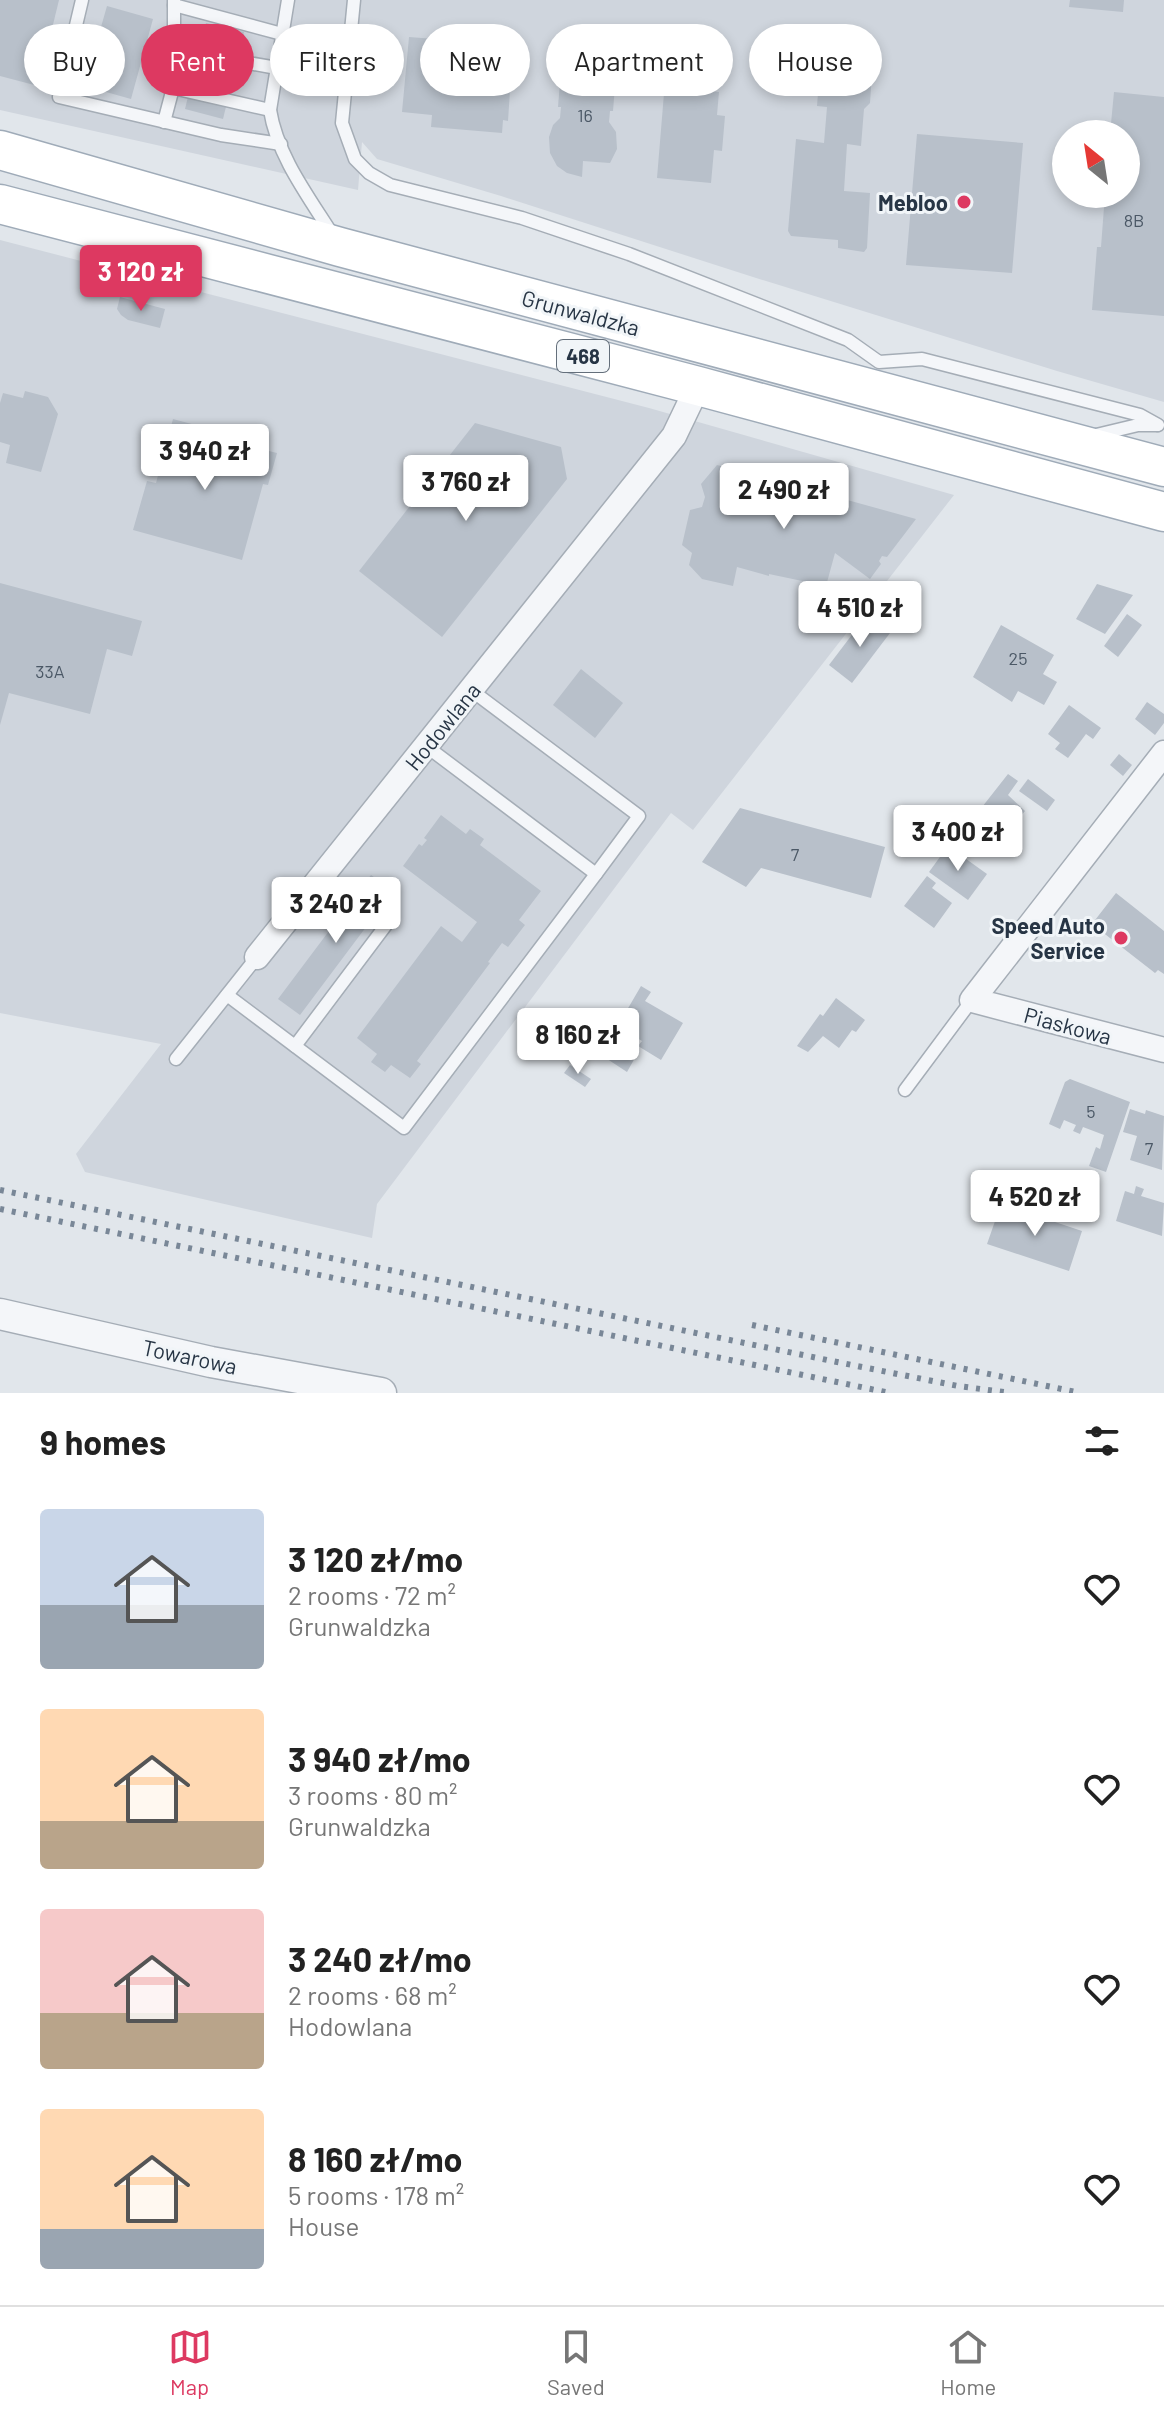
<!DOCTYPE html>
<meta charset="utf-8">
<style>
:root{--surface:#fff;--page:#f2f2f2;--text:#222;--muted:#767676;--line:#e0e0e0;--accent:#dd3961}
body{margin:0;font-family:Barlow,sans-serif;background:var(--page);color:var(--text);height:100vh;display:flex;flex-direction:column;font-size:30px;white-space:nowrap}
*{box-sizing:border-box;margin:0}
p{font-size:26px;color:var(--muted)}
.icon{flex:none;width:44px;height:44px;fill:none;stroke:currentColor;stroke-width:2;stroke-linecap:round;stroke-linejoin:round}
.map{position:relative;height:1393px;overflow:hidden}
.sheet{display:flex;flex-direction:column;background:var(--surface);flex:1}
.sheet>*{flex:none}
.hud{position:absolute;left:24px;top:24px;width:1116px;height:72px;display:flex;gap:16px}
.needle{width:52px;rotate:330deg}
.tools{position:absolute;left:1052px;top:120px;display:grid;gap:16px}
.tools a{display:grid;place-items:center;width:88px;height:88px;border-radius:50%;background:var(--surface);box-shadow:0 4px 12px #0003;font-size:40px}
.price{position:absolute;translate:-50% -68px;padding:0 18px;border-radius:8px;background:#fff;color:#222;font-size:26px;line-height:52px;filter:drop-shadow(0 2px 4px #0008)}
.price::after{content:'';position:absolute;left:50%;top:48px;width:24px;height:18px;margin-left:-12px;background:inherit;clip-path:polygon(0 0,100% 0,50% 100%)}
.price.selected{background:var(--accent);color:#fff}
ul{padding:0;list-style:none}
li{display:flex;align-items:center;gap:24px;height:200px;padding:0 40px}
li span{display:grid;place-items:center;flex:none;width:224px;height:160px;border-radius:8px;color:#555}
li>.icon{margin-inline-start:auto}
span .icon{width:96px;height:96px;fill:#fffc;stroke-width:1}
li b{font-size:34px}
h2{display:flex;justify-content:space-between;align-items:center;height:96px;padding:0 40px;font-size:34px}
.chip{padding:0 28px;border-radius:36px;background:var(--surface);box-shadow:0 4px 12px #0003;font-size:28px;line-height:72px}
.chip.selected{background:var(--accent);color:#fff}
.menu{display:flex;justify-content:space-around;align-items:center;height:112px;border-top:2px solid var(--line);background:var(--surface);font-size:22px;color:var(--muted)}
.menu a{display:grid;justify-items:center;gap:4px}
.menu .selected{color:var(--accent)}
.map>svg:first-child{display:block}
.built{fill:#cfd5dd;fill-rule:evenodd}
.building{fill:#b8c0ca}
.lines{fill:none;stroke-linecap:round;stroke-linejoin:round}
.service-casing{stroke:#a5adb6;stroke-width:15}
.minor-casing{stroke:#a5adb6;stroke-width:27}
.tertiary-casing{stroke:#a5adb6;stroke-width:33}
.primary-casing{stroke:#9fabb8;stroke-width:41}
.service{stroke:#f4f6f9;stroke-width:12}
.minor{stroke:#f4f6f9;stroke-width:24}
.tertiary{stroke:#f4f6f9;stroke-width:30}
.primary{stroke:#fff;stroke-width:38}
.rail{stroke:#798797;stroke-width:6;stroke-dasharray:4 8;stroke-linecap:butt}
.poi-dot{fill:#dd3961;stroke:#f1f5f8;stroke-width:3}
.labels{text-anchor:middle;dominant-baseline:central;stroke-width:6;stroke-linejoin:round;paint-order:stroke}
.number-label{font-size:18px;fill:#4b5866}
.shield{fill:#f1f5f8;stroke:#646f7b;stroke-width:2}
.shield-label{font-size:20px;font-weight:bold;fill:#273545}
.poi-label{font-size:22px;font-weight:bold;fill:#273545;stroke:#f1f5f8;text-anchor:end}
.street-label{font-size:22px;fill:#273545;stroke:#f1f5f8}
</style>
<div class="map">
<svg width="1164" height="1393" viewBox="0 0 1164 1393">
<rect width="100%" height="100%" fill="#e1e6eb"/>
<g class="built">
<path d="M0 0H1164V402L1057 371 753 277 501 196 377 159 362 142 358 190 0 110ZM1066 134H1126V194H1066Z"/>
<path d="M0 240 649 408 954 495 693 830 671 813 377 1204 372 1238 85 1172 76 1154 161 1044 0 1013Z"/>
</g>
<g class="building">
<path d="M0 0H59L38 86 0 76Z"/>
<path d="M1070 0H1124L1123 12 1069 7Z"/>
<path d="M107 6 153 19 131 99 74 83 90 24 101 27Z"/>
<path d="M206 23 244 32 223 119 185 109Z"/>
<path d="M409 37 513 45 508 121 503 120 502 133 431 127 432 115 402 112Z"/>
<path d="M668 45 702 47 699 90 719 92 717 115 725 116 722 151 714 150 711 183 657 178Z"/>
<path d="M832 56 873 59 870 103 864 109 861 146 847 144 844 191 870 193 867 248 864 252 838 248V240L791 236 788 231 796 139 824 143 827 107 817 106 820 68 831 69Z"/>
<path d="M593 59 617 61 613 111H610L609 122 616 132 617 149 610 163 583 161 582 177 567 173 557 166 550 153 549 137 553 125 560 118 561 107H558L561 69 592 71Z"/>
<path d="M1114 92 1164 97V316L1092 310 1097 247H1101L1105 194H1126V134H1110Z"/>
<path d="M917 134 1023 143 1012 273 906 265Z"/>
<path d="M120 297 165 309 160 328 128 320 121 315 117 309Z"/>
<path d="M25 391 48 397 58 414 41 472 6 463 10 445 0 442V403L3 393 23 398Z"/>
<path d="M173 419 214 430 211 440 229 445 230 441 277 453 268 485 263 484 242 560 133 530 147 481 156 483Z"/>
<path d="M475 423 561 447 567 479 442 637 359 571Z"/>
<path d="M717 465 741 471 742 475 791 491 793 488 821 496 822 493 916 519 887 557 882 556 879 561 881 564 870 579 835 553 826 586 769 574V576L737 567 733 586 702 579 689 565 692 553 682 545 690 510 702 507 705 497 701 484Z"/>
<path d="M0 583 142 621 132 656 107 649 90 714 9 693 0 725Z"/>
<path d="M1097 584 1133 595 1105 634 1076 619Z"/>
<path d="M885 592 901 600 894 614 879 606Z"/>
<path d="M1127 614 1142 625 1118 657 1104 646Z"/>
<path d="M867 615 890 633 852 683 829 665Z"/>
<path d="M1001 625 1054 655 1043 674 1057 682 1044 705 1018 691 1012 702 973 677Z"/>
<path d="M581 669 623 703 595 738 553 705Z"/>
<path d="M1147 702 1164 714V723L1155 735 1135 719Z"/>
<path d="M1069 705 1101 728 1093 739 1086 734 1068 758 1055 749 1060 743 1048 734Z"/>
<path d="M1119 754 1132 765 1123 776 1110 765Z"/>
<path d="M1008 774 1018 781 1008 795 1025 811 1015 823 1018 825 996 854 964 830Z"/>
<path d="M1028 779 1055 800 1047 811 1019 791Z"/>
<path d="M740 808 885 847 871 898 761 868 746 887 702 862Z"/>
<path d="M441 815 466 834 470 829 484 839 480 845 541 891 519 920 525 925 508 947 502 943 488 962 490 963 417 1061 421 1064 410 1078 391 1065 385 1072 371 1062 377 1054 357 1038 441 926 462 942 477 922 403 866 419 844 422 846 427 840 424 838Z"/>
<path d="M948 846 987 874 968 900 929 872Z"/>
<path d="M371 875 393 891 300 1015 278 999Z"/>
<path d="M927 876 936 883 932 888 952 903 934 928 904 906Z"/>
<path d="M1116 893 1164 931V974L1158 970 1155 973 1092 924Z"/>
<path d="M641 986 651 992 645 1001 683 1023 661 1060 638 1046 642 1041 627 1032 636 1016 627 1010Z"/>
<path d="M836 998 865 1020 856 1032 852 1030 839 1048 823 1036 808 1052 797 1046 820 1014 823 1016Z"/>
<path d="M609 1020 620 1028 612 1040 636 1056 627 1072 592 1049Z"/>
<path d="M570 1065 591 1079 585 1087 564 1073Z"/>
<path d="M1070 1079 1130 1102 1106 1172 1089 1166 1096 1147 1100 1149 1104 1135 1083 1127 1080 1134 1073 1131 1076 1125 1064 1120 1060 1129 1049 1124 1065 1082Z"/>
<path d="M1130 1109 1145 1114 1146 1110 1164 1116 1162 1170 1130 1160 1137 1136 1123 1132Z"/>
<path d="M1136 1186 1144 1189 1141 1196 1164 1203 1162 1236 1116 1221 1125 1191 1134 1194Z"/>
<path d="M1001 1204 1023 1211 1021 1216 1038 1222 1040 1217 1082 1231 1069 1271 987 1244Z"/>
</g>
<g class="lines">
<defs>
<g id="service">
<path d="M82 0 59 97 221 135 281 144"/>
<path d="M288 0 270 110C277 155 308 196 332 234"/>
<path d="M354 0 342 123 355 159 369 173 390 185 522 218 629 254 848 340 879 362 922 359 1140 415 1158 425"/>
<path d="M174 1V5L282 34"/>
<path d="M174 5V50L277 68"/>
<path d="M174 50 173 88 270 110"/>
<path d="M164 122 173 88"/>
<path d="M1092 436 1138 425H1157"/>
<path d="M426 746 596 874 639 816 471 690"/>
<path d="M227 995 404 1128 596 874"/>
<path d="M295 1046 392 917"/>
<path d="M176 1059 257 957"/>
<path d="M905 1090 972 1000"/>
</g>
<g id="minor">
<path d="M1164 753 972 1000 1164 1050"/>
<path d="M257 957 674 436 698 386"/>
</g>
<path id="tertiary" d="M0 1314 211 1362 381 1393"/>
<g id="primary">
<path d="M0 150 340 247 1164 467"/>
<path d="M0 204 698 386 1164 512"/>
</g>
</defs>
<use href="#service" class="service-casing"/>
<use href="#minor" class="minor-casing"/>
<use href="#tertiary" class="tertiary-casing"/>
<use href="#primary" class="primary-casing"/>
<use href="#service" class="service"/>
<use href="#minor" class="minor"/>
<use href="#tertiary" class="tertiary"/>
<use href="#primary" class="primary"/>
<g class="rail">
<path d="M0 1190 837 1362 958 1386 1011 1393"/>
<path d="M0 1209 890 1393"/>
<path d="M752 1325 1081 1393"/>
</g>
</g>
<g class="poi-dot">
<circle cx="964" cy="202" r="8"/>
<circle cx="1121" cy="938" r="8"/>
</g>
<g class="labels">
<g class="number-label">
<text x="585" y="115">16</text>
<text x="1134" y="220">8B</text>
<text x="1018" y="658">25</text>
<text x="50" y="671">33A</text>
<text x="795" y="854">7</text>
<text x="1091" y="1111">5</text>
<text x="1149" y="1148">7</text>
</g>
<rect class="shield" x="557" y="340" width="52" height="32" rx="6"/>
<g class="shield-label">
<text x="583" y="356">468</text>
</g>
<g class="poi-label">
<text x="948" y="202">Mebloo</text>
<text x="1105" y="925">Speed Auto<tspan x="1105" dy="25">Service</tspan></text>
</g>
<g class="street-label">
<text transform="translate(581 312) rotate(15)">Grunwaldzka</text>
<text transform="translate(442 726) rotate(-51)">Hodowlana</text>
<text transform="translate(1068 1025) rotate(15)">Piaskowa</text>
<text transform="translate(190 1356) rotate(12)">Towarowa</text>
</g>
</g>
</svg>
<div class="tools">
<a><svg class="needle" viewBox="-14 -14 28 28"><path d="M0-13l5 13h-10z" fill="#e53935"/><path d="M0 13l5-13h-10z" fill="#767676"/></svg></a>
</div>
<b class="price selected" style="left:141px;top:313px">3 120 zł</b>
<b class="price" style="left:205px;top:492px">3 940 zł</b>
<b class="price" style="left:466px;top:523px">3 760 zł</b>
<b class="price" style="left:784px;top:531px">2 490 zł</b>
<b class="price" style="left:860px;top:649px">4 510 zł</b>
<b class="price" style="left:958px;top:873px">3 400 zł</b>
<b class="price" style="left:336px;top:945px">3 240 zł</b>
<b class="price" style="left:578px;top:1076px">8 160 zł</b>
<b class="price" style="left:1035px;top:1238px">4 520 zł</b>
<div class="hud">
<a class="chip">Buy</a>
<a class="chip selected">Rent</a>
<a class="chip">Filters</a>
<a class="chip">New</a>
<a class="chip">Apartment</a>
<a class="chip">House</a>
</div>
</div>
<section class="sheet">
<h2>9 homes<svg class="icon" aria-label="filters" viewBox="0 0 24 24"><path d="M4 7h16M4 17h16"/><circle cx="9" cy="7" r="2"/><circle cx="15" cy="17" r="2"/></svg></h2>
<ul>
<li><span style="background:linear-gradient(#c9d6e8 60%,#9aa5b1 0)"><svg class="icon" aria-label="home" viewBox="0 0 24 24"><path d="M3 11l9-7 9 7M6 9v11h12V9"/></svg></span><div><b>3 120 zł/mo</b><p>2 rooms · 72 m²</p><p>Grunwaldzka</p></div><svg class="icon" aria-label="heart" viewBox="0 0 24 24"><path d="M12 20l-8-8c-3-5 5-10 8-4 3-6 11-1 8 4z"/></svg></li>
<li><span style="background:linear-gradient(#ffd9b3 70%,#b9a48a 0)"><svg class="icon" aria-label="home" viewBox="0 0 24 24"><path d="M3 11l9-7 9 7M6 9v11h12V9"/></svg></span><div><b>3 940 zł/mo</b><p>3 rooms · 80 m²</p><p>Grunwaldzka</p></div><svg class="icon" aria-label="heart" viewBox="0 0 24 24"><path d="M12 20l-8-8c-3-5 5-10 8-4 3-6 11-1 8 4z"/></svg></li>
<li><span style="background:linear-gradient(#f6c9c9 65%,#b9a48a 0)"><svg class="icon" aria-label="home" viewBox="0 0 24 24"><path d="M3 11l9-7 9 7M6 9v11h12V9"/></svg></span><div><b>3 240 zł/mo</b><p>2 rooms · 68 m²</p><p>Hodowlana</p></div><svg class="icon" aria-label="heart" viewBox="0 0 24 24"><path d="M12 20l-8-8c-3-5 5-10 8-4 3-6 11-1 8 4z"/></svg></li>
<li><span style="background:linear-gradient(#ffd9b3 75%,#9aa5b1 0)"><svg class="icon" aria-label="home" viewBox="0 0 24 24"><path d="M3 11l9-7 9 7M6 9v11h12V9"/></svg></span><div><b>8 160 zł/mo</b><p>5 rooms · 178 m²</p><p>House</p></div><svg class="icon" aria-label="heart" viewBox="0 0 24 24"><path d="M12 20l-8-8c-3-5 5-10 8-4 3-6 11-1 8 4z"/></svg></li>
</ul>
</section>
<nav class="menu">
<a class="selected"><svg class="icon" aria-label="map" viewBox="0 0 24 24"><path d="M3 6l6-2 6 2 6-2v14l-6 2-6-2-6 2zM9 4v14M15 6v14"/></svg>Map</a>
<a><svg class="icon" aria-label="saved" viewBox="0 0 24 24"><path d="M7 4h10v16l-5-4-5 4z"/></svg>Saved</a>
<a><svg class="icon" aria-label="home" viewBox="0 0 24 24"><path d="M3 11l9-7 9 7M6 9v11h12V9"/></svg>Home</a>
</nav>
